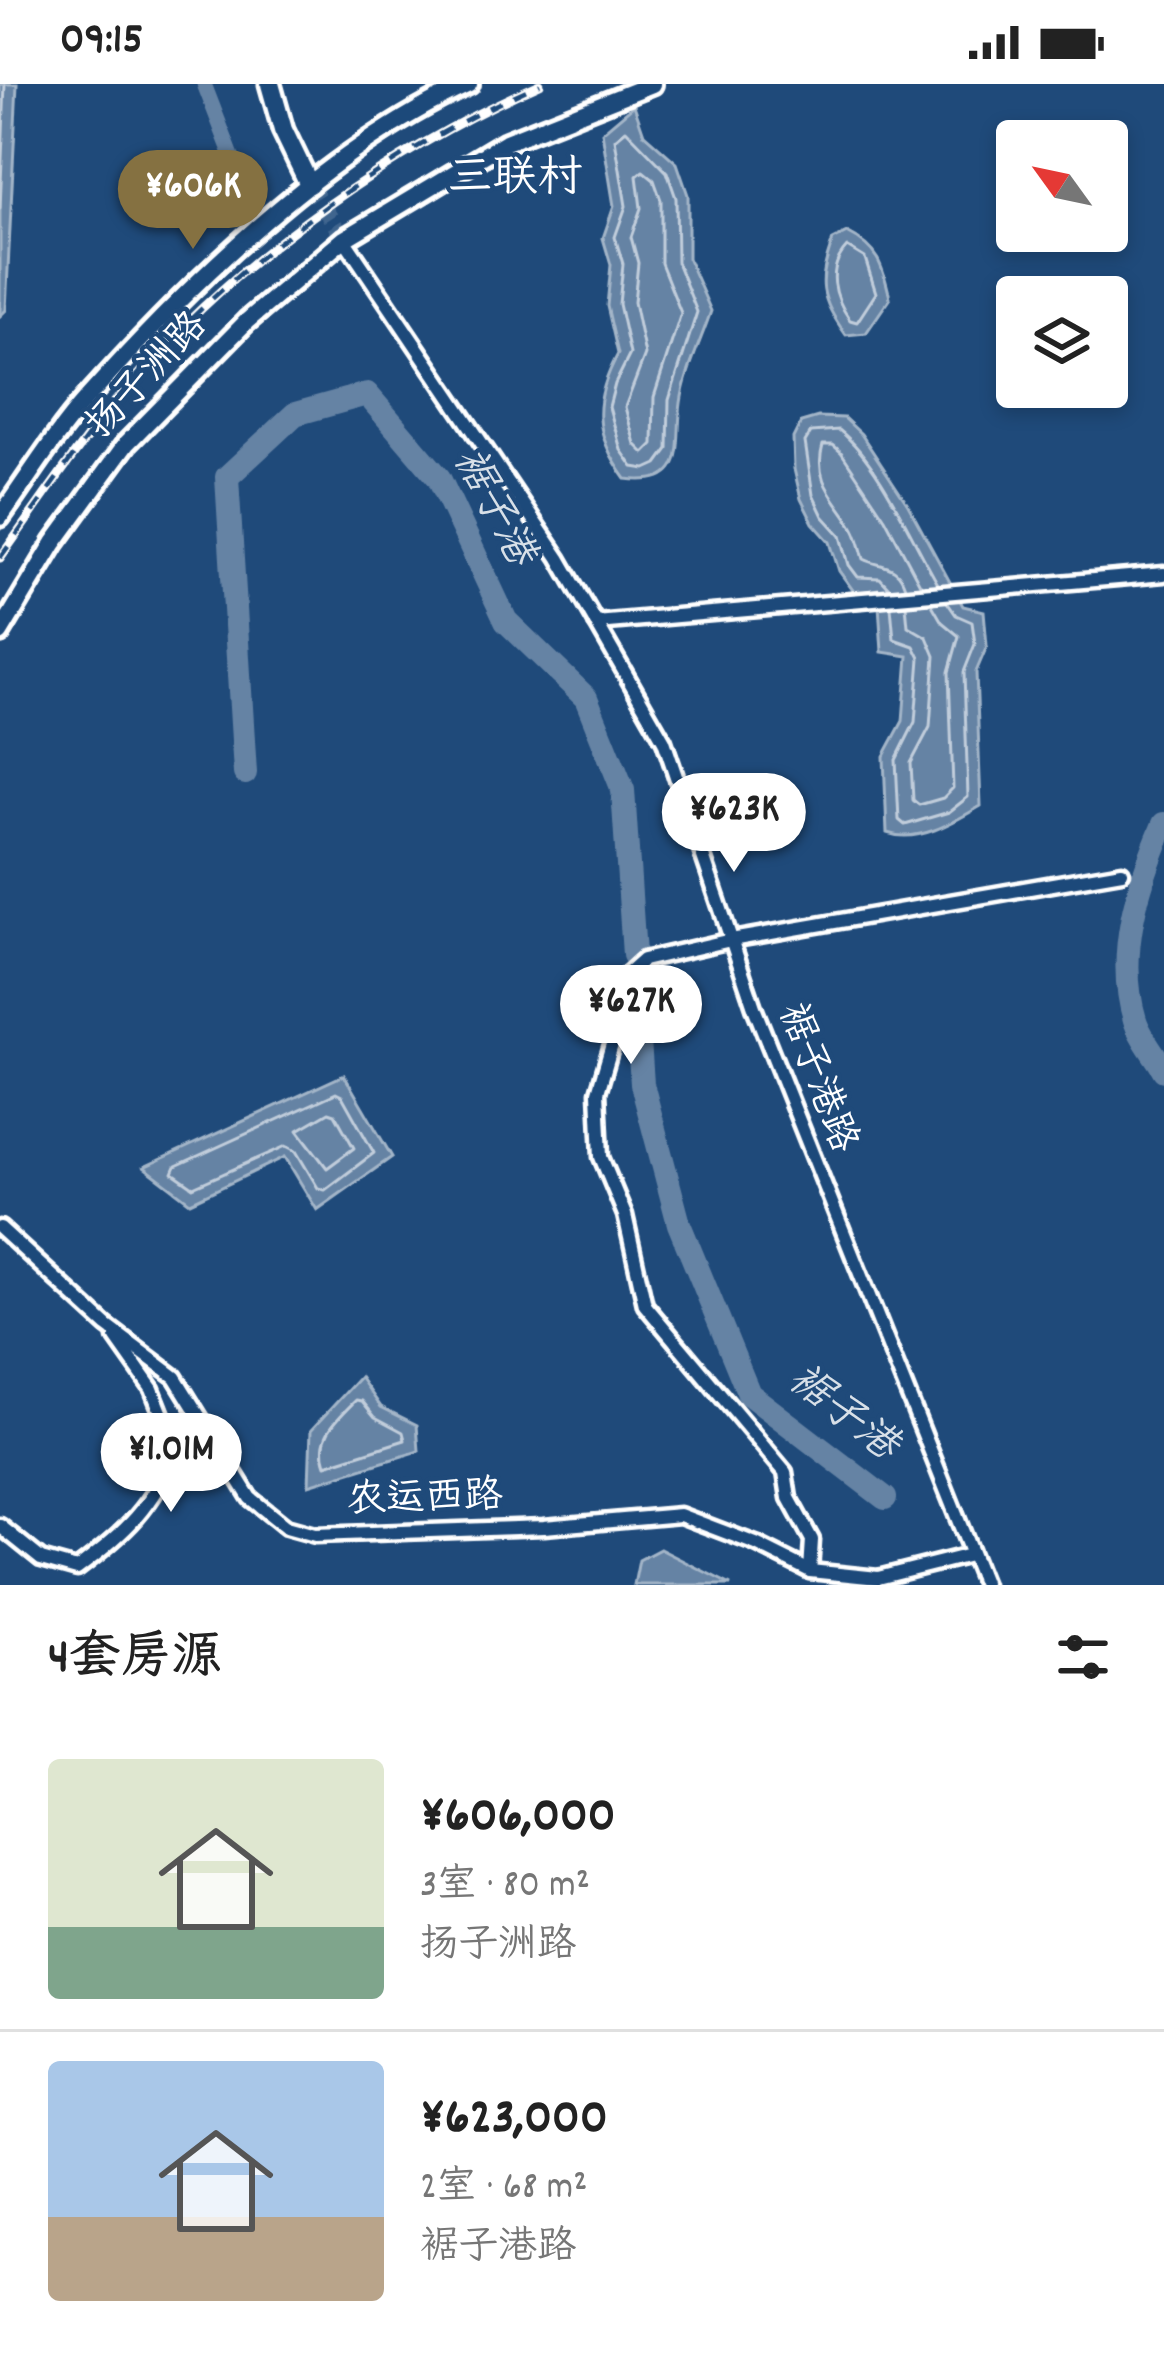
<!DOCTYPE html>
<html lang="zh">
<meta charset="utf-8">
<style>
:root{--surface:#fff;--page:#f2f2f2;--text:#222;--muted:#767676;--line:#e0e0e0;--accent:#857141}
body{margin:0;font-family:Dekko,"LXGW WenKai TC",sans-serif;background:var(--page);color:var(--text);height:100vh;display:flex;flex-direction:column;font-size:45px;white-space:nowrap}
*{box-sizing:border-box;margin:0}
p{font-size:39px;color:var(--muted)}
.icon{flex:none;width:66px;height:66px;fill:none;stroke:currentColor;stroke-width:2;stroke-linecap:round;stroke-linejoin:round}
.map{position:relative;height:1501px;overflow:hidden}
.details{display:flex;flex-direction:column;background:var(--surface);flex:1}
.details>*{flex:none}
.needle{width:78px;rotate:303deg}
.fabs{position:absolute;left:996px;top:36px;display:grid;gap:24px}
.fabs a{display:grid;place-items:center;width:132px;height:132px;border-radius:12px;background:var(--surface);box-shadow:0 6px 18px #0003;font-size:60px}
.price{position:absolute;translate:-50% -102px;padding:0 27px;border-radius:42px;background:#fff;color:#222;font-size:39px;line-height:78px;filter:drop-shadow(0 3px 6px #0008)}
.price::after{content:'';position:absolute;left:50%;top:72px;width:36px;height:27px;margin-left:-18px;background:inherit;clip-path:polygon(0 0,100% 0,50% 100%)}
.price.selected{background:var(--accent);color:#fff}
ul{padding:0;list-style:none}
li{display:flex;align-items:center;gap:36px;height:300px;padding:0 48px}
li+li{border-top:3px solid var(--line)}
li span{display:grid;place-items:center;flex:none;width:336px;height:240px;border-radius:12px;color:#555}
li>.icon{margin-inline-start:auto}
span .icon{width:144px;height:144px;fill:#fffc;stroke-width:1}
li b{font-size:51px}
h2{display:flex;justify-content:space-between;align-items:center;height:144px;padding:0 48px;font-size:51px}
.status{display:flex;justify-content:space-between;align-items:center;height:84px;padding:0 60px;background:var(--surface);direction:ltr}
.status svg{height:33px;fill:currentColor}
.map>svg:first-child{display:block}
.water{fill:#6583a4;stroke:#a3b5c8;stroke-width:3}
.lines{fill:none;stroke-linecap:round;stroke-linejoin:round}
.shore{stroke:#c1cddb;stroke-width:3}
.canal{stroke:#6583a4;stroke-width:15}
.river{stroke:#6583a4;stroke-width:24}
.secondary-tunnel{stroke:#41658e;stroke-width:16;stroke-dasharray:16 8;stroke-linecap:butt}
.minor-casing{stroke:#fff;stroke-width:21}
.secondary-casing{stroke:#fff;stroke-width:26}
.primary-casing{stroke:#fff;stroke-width:27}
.minor{stroke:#1f4a7a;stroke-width:12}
.secondary{stroke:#1f4a7a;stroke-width:16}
.primary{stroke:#1f4a7a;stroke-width:18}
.rail-casing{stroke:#fff;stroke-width:9}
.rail{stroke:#1f4a7a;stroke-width:4.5;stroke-dasharray:14;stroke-linecap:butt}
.labels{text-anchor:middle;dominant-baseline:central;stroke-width:9;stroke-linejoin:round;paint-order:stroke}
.street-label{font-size:39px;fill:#fff;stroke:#1f4a7a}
.water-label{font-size:42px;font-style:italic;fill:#d8e0e8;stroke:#1f4a7a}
.quarter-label{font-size:45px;fill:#fff;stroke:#1f4a7a}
</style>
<div class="status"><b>09:15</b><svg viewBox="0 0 49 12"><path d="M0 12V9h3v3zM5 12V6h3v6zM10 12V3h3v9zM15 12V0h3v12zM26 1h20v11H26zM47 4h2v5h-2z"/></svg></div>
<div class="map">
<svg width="1164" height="1501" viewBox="0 0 1164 1501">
<rect width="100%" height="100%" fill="#1f4a7a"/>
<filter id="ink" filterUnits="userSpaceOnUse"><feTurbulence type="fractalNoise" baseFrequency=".00833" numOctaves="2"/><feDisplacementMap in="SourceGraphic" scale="24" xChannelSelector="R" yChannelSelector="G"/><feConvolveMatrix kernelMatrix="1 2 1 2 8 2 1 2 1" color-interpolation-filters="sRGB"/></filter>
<g filter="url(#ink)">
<g class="water">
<path d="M0 0H17L6 226 0 232Z"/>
<path d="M634 21 644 50 677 79 688 111V175L711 227C701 257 685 289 681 319 675 361 690 403 626 395 593 350 592 318 618 270L607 222 611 181 603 154 614 122 602 48Z"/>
<path d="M847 149C878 164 883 182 890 214L866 249 846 251C820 214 817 199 833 156Z"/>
<path d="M818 333 844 334 861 350 908 421 963 522 984 527 987 562 976 588 981 722C954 738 918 760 887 749L884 672 903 637 908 572 882 568 878 505 855 509 839 487 830 458 813 439 801 415 794 385 793 354 801 338Z"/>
<path d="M344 991 392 1073 317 1126 285 1073 190 1118 144 1083Z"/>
<path d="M360 1293 381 1323 417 1341 419 1367 309 1401 311 1346Z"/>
<path d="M660 1465 731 1501H634L639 1476Z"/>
</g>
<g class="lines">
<g class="shore">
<path d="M626 46 667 88 676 114 677 178 697 228 669 316 668 365 657 380 646 385 633 383 621 366 609 323 615 300 630 270 619 220 623 180 615 153 626 122 615 55Z"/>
<path d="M643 87 654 96 661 116V179L681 229 654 313 653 360 644 369 635 360 625 323 645 271 634 218 638 179 631 153 641 124 637 92Z"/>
<path d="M0 125 5 0"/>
<path d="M847 163 865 174 876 209 857 238 850 236C834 213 826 185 847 163Z"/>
<path d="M905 503C898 479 882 484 864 475 861 465 859 454 854 445 838 416 812 399 823 361H833L841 368 885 434 921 502"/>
<path d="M890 505 880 494 858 493 849 481 841 452 823 432 813 411 805 358 811 348 839 346C880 379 911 454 938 500"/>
<path d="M906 521 908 542 927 553 935 572 930 643 911 679 913 716 919 721 943 714 953 704 949 588 959 552 942 538 931 519"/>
<path d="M891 523 894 555 914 562 920 574 915 638 896 676 899 736 905 741 949 728 968 713 964 588 975 560 972 538 956 531 947 518"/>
<path d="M336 1009 342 1012 374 1069 325 1106 318 1104 296 1067 286 1062 193 1103 173 1089 176 1082Z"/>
<path d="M329 1028 335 1030 354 1064 327 1084 298 1046Z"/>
<path d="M356 1316 362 1317 375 1333 403 1348 405 1356 326 1381C316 1353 336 1336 356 1316Z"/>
</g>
<path class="canal" d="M204 0 237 85"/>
<g class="river">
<path d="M245 689 227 393 295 330 367 310 439 394 506 537 586 614 623 706 634 871"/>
<path d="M1164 740C1138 800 1115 870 1135 936 1140 953 1155 970 1164 986"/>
<path d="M635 897 642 1000 679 1140 749 1310 885 1414"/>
</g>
<path class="secondary-tunnel" d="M309 100 344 155"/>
<defs>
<g id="minor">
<path d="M344 155 559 474 664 657 755 926 984 1501"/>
<path d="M596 539 1164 490"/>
<path d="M0 1144 107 1242 175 1293 250 1414 286 1443 315 1451 544 1443 680 1431 756 1460 810 1487 878 1494 970 1471"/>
<path d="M0 1442 41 1475 77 1485C126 1448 153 1423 176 1366L152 1305 116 1254"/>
<path d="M810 1487 812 1456 789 1414 785 1388 645 1221 625 1131 601 1073 598 1008 621 930 623 894 643 876 731 856 1122 788"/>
</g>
<g id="secondary">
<path d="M0 433C28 394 55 350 87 314 189 200 329 63 469 0"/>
<path d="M0 549 54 459 126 360 247 237 344 155 506 58 652 0"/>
</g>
<path id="primary" d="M270 0 283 46 309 100"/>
</defs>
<use href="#minor" class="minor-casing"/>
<use href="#secondary" class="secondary-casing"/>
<use href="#primary" class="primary-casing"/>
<use href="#minor" class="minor"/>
<use href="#secondary" class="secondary"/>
<use href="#primary" class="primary"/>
<defs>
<path id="rail" d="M0 474C46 410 90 344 143 285 248 167 396 63 540 0"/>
</defs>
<use href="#rail" class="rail-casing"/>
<use href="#rail" class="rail"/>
</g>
</g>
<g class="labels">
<g class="street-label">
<text transform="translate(149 293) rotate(-47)">扬子洲路</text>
<text transform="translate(815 995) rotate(69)">裾子港路</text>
<text transform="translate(425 1417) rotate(-2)">农运西路</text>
</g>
<g class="water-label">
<text transform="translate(491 424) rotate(62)">裾子港</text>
<text transform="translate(841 1331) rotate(38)">裾子港</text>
</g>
<g class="quarter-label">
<text x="515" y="97">三联村</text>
</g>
</g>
</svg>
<div class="fabs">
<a><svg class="needle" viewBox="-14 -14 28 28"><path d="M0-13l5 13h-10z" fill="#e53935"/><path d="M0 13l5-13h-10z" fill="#767676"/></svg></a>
<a><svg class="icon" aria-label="layers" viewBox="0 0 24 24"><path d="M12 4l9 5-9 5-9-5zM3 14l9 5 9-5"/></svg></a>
</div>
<b class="price selected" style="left:193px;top:168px">¥606K</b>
<b class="price" style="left:734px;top:791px">¥623K</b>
<b class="price" style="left:631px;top:983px">¥627K</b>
<b class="price" style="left:171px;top:1431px">¥1.01M</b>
</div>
<section class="details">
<h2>4套房源<svg class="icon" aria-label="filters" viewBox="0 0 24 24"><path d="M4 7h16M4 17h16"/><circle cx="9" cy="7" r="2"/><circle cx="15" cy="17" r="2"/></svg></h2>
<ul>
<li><span style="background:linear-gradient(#dfe7d0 70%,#7fa58c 0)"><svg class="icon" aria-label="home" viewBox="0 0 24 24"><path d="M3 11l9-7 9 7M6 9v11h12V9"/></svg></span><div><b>¥606,000</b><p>3室 · 80 m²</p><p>扬子洲路</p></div></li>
<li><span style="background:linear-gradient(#a9c7e8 65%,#b9a48a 0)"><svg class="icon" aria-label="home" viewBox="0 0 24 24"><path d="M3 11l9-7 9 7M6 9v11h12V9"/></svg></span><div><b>¥623,000</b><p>2室 · 68 m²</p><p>裾子港路</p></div></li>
</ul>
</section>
